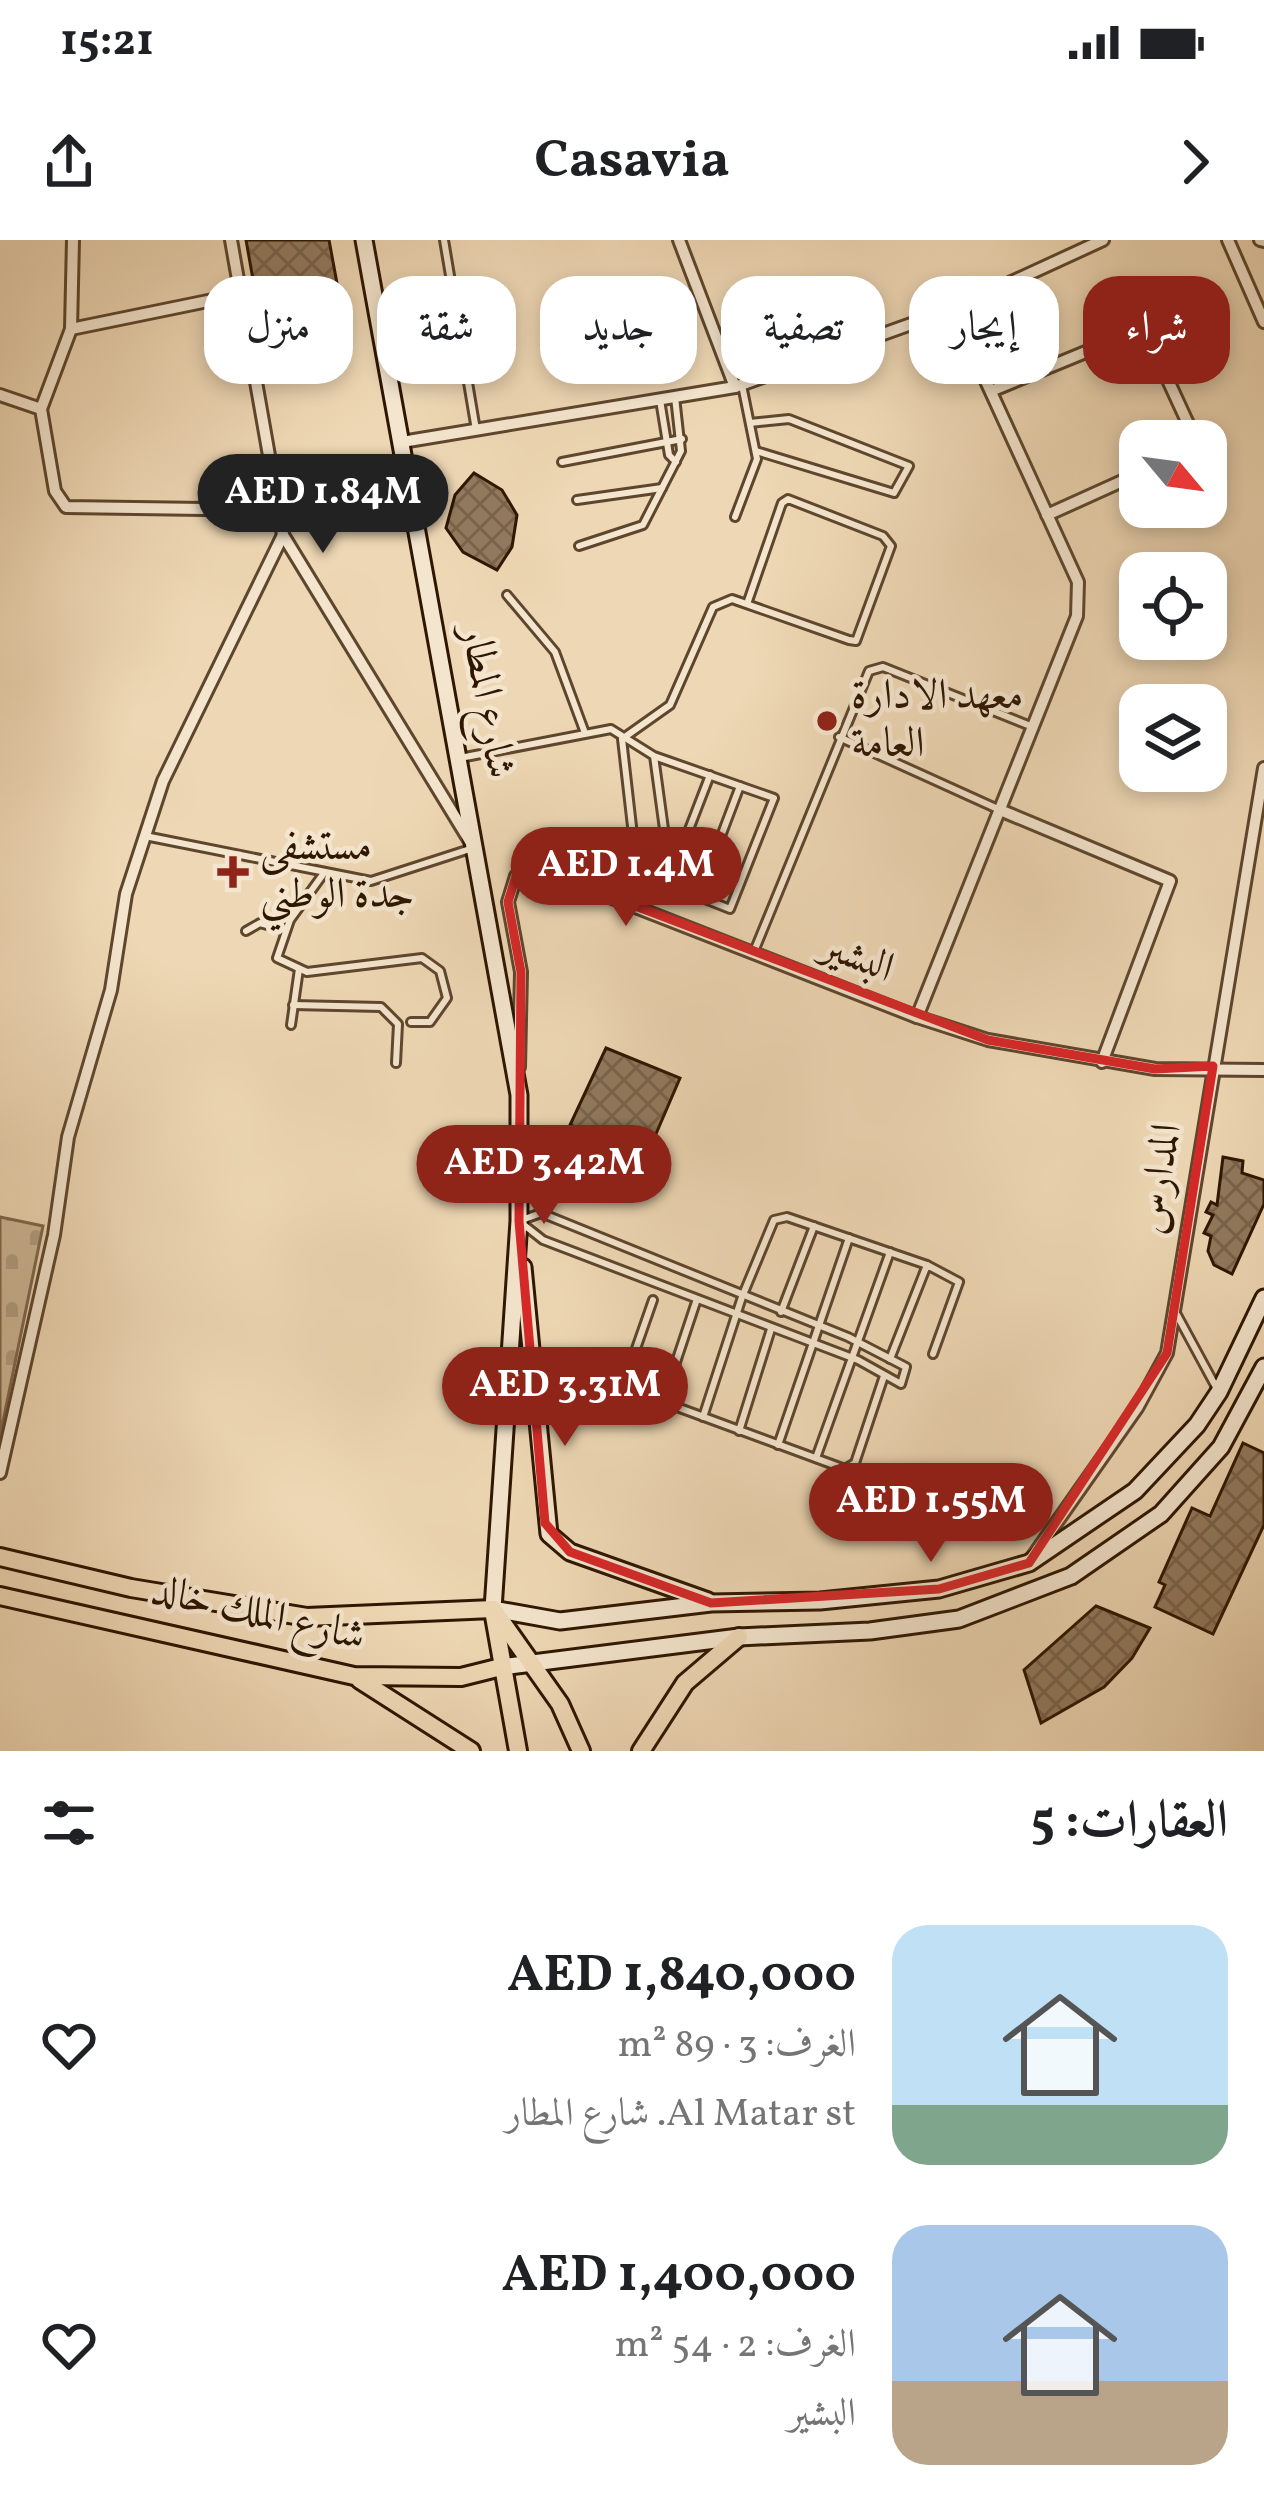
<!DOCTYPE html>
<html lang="ar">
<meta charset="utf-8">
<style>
:root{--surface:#fff;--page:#f6f6f6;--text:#202124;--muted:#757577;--accent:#8f2418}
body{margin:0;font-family:Vollkorn,Amiri,serif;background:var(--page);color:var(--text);direction:rtl;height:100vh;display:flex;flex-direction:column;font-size:45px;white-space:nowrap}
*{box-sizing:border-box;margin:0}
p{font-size:39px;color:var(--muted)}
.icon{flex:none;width:66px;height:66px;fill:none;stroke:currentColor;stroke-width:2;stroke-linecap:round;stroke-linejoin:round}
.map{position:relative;height:1511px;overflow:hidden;direction:ltr}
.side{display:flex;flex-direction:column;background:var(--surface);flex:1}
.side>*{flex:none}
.top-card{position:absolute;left:36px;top:36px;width:1194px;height:108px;direction:rtl;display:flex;gap:24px}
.needle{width:78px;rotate:119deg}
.buttons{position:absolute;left:1119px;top:180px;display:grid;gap:24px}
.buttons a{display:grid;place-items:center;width:108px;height:108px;border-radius:24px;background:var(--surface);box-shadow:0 6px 18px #0003;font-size:60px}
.price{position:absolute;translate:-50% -102px;padding:0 27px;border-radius:42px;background:var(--accent);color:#fff;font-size:39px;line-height:78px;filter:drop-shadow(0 3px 6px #0008)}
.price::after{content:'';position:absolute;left:50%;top:72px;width:36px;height:27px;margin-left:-18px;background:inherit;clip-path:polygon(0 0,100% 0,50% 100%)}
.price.current{background:#222;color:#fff}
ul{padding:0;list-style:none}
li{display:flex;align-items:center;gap:36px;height:300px;padding:0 36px}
li span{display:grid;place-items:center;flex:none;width:336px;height:240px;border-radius:36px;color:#555}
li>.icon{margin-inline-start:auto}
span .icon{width:144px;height:144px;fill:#fffc;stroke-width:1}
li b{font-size:51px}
h2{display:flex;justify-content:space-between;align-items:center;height:144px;padding:0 36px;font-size:51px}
.tag{padding:0 42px;border-radius:36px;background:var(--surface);box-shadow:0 6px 18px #0003;font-size:42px;line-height:108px}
.tag.current{background:var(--accent);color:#fff}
.status{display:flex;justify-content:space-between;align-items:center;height:84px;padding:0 60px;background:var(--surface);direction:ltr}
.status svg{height:33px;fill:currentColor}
header{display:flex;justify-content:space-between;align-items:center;height:156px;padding:0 36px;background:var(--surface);font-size:54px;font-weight:700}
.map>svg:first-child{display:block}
.cemetery{fill:url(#cemetery-stones);stroke:#7e664a;stroke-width:3}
.building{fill:url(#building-cross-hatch);stroke:#2e1600;stroke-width:3}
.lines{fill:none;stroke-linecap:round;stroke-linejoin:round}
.service-casing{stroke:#5e462d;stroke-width:12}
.minor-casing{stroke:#5e462d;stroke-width:16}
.secondary-casing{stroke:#2e1600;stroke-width:21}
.primary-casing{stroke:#2e1600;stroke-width:22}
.service{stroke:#f4e5ce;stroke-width:6}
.minor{stroke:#f4e5ce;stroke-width:10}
.secondary{stroke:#f4e5ce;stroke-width:15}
.primary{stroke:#eed7b4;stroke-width:16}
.marked{fill:none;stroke:#d62828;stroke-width:9;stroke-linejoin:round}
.poi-dot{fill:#8f2418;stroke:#f4e5ce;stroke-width:4.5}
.labels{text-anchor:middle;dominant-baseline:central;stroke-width:9;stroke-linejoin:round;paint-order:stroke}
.poi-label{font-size:42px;fill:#2e1600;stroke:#f4e5ce;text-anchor:start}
.street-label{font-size:42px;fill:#2e1600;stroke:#f4e5ce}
</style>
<div class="status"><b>15:21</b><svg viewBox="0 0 49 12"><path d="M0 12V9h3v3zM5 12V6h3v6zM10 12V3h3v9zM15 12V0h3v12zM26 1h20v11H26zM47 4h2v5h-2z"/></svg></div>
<header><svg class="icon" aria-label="forward" viewBox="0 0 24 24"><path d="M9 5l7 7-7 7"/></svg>Casavia<svg class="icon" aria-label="share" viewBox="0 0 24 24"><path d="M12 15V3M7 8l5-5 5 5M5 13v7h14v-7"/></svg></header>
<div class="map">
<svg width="1264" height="1511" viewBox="0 0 1264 1511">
<defs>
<pattern id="cemetery-stones" width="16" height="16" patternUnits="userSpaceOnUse" patternTransform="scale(3)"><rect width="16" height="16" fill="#cdb695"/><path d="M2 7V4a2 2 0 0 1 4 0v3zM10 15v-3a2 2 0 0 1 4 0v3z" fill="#b09c7f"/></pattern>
<pattern id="building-cross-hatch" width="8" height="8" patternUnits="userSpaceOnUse" patternTransform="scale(3)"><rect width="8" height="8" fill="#927a5e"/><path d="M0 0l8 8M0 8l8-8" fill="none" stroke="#78634b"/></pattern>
</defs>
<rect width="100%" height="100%" fill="#eed7b4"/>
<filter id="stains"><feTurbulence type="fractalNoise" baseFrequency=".00167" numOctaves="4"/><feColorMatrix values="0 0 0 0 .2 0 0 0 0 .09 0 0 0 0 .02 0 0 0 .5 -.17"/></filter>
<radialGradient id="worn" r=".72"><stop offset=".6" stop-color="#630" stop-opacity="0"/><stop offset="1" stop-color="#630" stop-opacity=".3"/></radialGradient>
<path class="cemetery" d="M0 977 43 986 0 1196Z"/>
<g class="building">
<path d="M246 0H329L341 65 260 79Z"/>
<path d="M474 233 502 250 517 275 512 307 497 330 463 312 446 288 455 255Z"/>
<path d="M606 808 680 838 646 917 570 885Z"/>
<path d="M1223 917 1243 921 1242 933 1264 940V964L1232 1034 1214 1025 1208 1011 1211 996 1204 993 1213 975 1206 972 1211 962 1217 965Z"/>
<path d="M1243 1203 1264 1213V1285L1213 1394 1155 1367 1165 1345 1159 1342 1192 1268 1210 1276Z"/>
<path d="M1096 1366 1150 1388 1132 1418 1104 1447 1041 1483 1024 1430Z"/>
</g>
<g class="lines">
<defs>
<g id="service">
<path d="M444 0 476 190"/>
<path d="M660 160 669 215 676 222"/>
<path d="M750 183 789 179 909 226 894 253 756 211"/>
<path d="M562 222 682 199"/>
<path d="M577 260 662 248"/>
<path d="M735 277 757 219 742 145"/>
<path d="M579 306 643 285 681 211 675 157"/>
<path d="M507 355 555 412 585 493"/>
<path d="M839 497 1000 570"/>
<path d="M460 518 611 489 654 516 774 558 730 669 662 642 667 611 654 516"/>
<path d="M145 596 371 641 473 608"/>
<path d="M637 630 622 499 670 465 713 367 732 359 849 400 856 401 891 306 883 296 788 259 782 263 747 364"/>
<path d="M324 633 290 680 277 718 307 732 422 718 440 731 447 758 430 782H411"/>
<path d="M668 644 710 535"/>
<path d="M698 657 740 546"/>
<path d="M246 691 260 683 285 690"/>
<path d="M753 714 869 431 883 427 1033 487"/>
<path d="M293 765 381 767 398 784 396 823"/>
<path d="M291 785 299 729"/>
<path d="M541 973 848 1097 906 1127 901 1144 858 1120 543 1000 519 981Z"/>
<path d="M653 1060 625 1140 628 1149 845 1229 855 1223 884 1136"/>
<path d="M781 1072 814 986"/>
<path d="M1177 1075 1216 1147"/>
<path d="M890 1119 927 1025 959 1042 933 1114"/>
<path d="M663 1161 696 1062"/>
<path d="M703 1177 742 1057 774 980 787 977 927 1025"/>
<path d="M739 1191 771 1089"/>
<path d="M778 1205 849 998"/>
<path d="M816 1218 890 1012"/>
</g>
<g id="minor">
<path d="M231 0 283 295 471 603"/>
<path d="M679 0 735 147"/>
<path d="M1228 0 1264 82"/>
<path d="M1260 0 1264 1"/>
<path d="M71 89 242 54"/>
<path d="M991 151 1144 88 1196 201"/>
<path d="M0 155 41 169 55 251 66 267 276 270"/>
<path d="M41 169 71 89 73 0"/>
<path d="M402 202 735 147 953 69 1103 0"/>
<path d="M1047 275 1140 233"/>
<path d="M1000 570 1170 641 1102 822"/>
<path d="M917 777 1077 376 1078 342 953 69"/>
<path d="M519 827 521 732 508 662 516 636 533 627 917 777 988 800 1155 829 1264 830"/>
<path d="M0 1233 54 995 68 897 111 750 126 654 163 541 283 295"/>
<path d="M1033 1316 1137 1168 1167 1113 1264 528"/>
</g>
<g id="secondary">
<path d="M364 0 519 855V981L493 1369 560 1381 711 1363 820 1361 939 1349 1029 1323 1135 1251 1197 1185 1219 1152 1264 1058"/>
<path d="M523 1027 549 1294 570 1312 708 1361"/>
<path d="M501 1427 739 1397 870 1391 959 1379 1071 1336 1161 1274 1221 1207 1264 1127"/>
</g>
<g id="primary">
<path d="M0 1317 131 1348 307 1377 493 1369"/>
<path d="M0 1356 354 1436 461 1437 501 1427"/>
<path d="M493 1369 560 1464 581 1511"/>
<path d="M494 1376 518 1511"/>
<path d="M360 1440 471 1511"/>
<path d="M641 1511 685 1443 739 1397"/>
</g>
</defs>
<use href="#service" class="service-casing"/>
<use href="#minor" class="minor-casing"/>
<use href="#secondary" class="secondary-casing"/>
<use href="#primary" class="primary-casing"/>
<use href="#service" class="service"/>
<use href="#minor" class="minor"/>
<use href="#secondary" class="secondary"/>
<use href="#primary" class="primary"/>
</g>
<path class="marked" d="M533 627 988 800 1155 829 1213 826 1167 1113 1029 1323 939 1349 711 1363 570 1312 545 1283 519 981 521 732 508 662 516 636Z"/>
<g class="poi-dot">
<circle cx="827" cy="481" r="12"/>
<path d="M227 614h12v12h12v12h-12v12h-12v-12h-12v-12h12z"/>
</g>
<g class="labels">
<g class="poi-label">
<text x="851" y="457">معهد الادارة<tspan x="851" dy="48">العامة</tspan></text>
<text x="260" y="608">مستشفى<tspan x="260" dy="48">جدة الوطني</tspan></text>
</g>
<g class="street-label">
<text transform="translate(486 462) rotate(80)">شارع المطار</text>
<text transform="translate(857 719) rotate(21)">البشير</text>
<text transform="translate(1161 939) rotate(-81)">المدارس</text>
<text transform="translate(258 1375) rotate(13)">شارع الملك خالد</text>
</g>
</g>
<rect width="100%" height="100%" filter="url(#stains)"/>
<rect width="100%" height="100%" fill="url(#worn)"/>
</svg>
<div class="buttons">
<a><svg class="needle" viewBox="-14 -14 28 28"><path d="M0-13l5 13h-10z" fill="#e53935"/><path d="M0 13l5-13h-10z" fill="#757577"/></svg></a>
<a><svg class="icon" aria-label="locate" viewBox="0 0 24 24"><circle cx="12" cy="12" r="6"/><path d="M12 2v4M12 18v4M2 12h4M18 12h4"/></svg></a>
<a><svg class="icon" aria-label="layers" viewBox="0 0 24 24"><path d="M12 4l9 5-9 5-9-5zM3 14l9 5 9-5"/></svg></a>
</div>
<b class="price current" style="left:323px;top:316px">AED 1.84M</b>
<b class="price" style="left:626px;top:689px">AED 1.4M</b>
<b class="price" style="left:544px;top:987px">AED 3.42M</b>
<b class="price" style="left:565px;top:1209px">AED 3.31M</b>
<b class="price" style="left:931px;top:1325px">AED 1.55M</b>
<div class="top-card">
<a class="tag current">شراء</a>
<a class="tag">إيجار</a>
<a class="tag">تصفية</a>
<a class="tag">جديد</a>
<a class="tag">شقة</a>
<a class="tag">منزل</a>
</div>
</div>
<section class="side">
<h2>العقارات: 5<svg class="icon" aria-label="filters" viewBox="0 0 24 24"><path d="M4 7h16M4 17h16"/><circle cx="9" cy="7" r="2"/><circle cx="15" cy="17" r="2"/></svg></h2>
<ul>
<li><span style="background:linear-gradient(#bfe0f5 75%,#7fa58c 0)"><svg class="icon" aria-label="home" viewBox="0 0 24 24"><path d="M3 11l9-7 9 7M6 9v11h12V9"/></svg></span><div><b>AED 1,840,000</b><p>الغرف: 3 · 89 m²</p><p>Al Matar st. شارع المطار</p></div><svg class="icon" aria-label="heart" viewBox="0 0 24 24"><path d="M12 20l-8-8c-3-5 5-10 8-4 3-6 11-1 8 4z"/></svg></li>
<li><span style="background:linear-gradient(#a9c7e8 65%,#b9a48a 0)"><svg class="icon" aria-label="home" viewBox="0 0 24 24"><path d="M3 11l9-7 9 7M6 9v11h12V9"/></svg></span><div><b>AED 1,400,000</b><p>الغرف: 2 · 54 m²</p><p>البشير</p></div><svg class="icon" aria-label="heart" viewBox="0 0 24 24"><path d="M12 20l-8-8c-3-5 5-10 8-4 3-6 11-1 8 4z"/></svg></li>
</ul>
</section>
